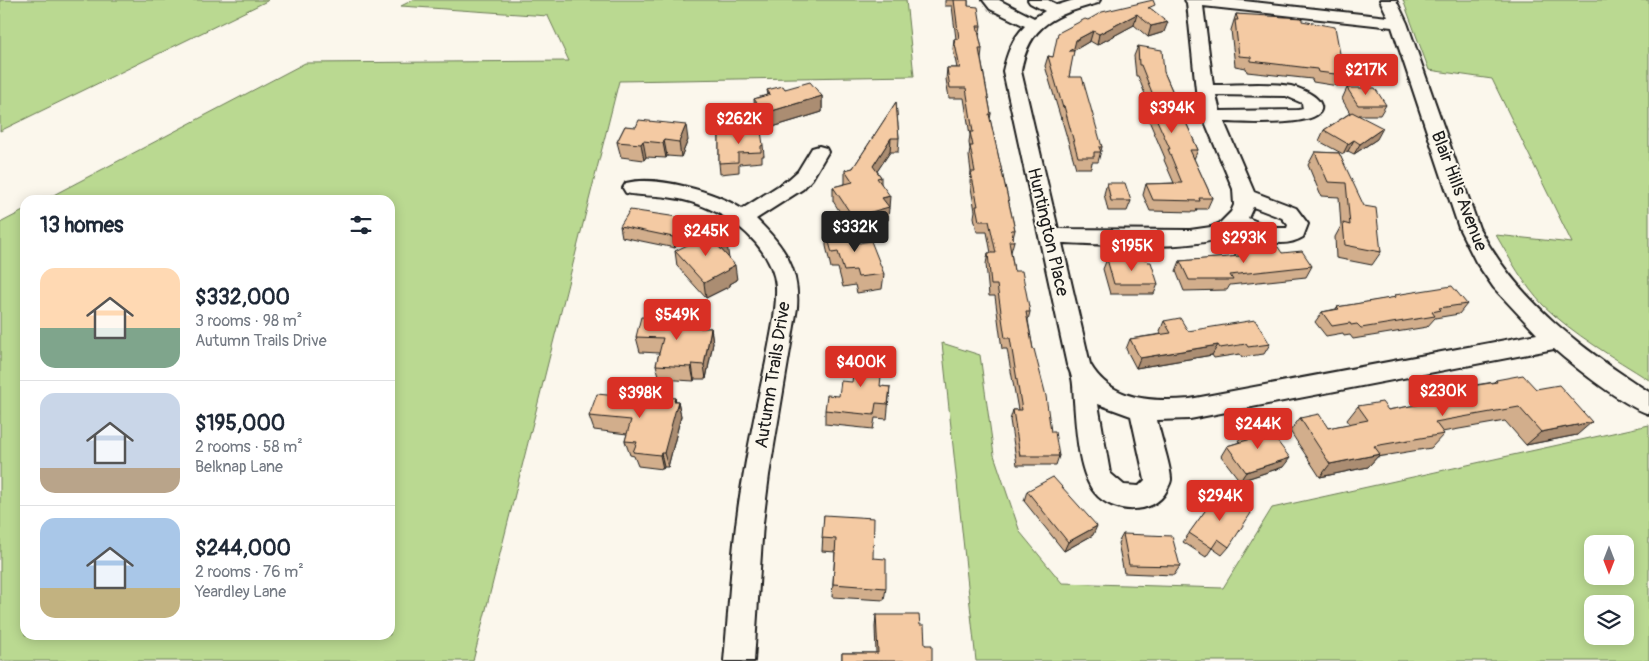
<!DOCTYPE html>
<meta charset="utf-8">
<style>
:root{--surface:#fff;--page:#f6f6f7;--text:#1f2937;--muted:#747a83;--line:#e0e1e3;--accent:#d93025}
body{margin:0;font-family:Pangolin,sans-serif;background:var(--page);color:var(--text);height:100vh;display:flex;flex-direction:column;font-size:19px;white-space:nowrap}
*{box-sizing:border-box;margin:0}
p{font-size:16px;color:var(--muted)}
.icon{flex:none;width:28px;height:28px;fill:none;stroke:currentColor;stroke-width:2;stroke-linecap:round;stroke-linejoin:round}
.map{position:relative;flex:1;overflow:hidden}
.side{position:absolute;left:20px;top:195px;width:375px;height:445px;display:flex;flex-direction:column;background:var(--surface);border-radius:15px;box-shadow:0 2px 12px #0003}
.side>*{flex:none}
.needle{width:32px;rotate:180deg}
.fabs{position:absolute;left:1584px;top:535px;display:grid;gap:10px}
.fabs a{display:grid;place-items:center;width:50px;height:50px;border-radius:10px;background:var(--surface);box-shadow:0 2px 12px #0003;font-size:25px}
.price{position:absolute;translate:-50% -42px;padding:0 11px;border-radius:5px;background:var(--accent);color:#fff;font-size:16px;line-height:32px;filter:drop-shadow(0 1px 2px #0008)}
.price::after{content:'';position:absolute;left:50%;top:30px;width:15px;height:11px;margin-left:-8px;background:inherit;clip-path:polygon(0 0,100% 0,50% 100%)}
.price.current{background:#222;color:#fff}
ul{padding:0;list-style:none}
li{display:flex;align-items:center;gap:15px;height:125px;padding:0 20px}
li+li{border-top:1px solid var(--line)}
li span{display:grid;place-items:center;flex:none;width:140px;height:100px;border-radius:15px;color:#555}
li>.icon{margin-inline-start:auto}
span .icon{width:60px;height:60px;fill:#fffc;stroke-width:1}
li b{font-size:21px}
h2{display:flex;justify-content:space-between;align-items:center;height:60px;padding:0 20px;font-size:21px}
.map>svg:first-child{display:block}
.green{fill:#bad991;stroke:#6b7a56;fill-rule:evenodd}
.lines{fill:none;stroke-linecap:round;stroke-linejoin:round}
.minor-casing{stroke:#1c1c1c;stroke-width:4}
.minor{fill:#fbf7ec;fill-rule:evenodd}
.wall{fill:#d2ae8c;stroke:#1c1c1c}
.shaded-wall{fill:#ab8d72;stroke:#1c1c1c}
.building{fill:#f4caa3;stroke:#1c1c1c}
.labels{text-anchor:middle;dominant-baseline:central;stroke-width:4;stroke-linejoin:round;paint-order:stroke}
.street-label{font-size:18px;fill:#1c1c1c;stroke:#fbf7ec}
</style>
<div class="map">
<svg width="1649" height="661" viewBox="0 0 1649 661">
<rect width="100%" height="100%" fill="#fbf7ec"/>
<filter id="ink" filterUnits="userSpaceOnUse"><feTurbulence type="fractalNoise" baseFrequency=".02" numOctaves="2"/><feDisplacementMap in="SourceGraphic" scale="10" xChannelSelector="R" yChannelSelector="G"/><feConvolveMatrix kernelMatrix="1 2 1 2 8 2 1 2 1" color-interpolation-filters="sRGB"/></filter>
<g filter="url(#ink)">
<g class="green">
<path d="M0 0H269L0 131Z"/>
<path d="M413 0H906L914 76 619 81 473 661H0V223L25 210V635H390V200H44L305 63 569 61 548 16 401 6Z"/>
<path d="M1403 0H1649V380C1613 357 1574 335 1543 305 1524 285 1510 259 1496 235L1572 243 1492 79 1429 70Z"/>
<path d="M942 343 980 355 994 455 1020 532 1062 583 1223 588 1272 508 1649 425V661H976ZM1592 544H1625V576H1592ZM1592 604H1625V636H1592Z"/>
</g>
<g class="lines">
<defs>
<g id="minor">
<path d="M983 0H999L1034 18 1045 11 1030 3 1028 0H1048L1058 5 1074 0H1100L1098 3C1055 15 1029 24 1021 71L1058 229 1190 230 1211 227 1220 223 1231 212 1234 205 1233 189 1203 117 1196 90 1187 3 1185 0H1235L1388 17 1380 0H1396L1407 23 1479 228C1519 302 1579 347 1649 392V414C1622 405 1576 368 1554 349L1190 419 1157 420C1160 435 1171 467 1171 479 1171 483 1168 487 1167 490 1154 516 1112 514 1095 493 1078 473 1076 427 1074 401 1073 387 1074 377 1067 365L1003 71C1007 54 1012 39 1025 26L990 9ZM1203 6 1392 27 1459 228 1476 262 1494 288 1537 334 1190 399C1152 402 1111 401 1090 364L1062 243C1102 244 1207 254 1238 230 1258 239 1282 250 1303 237L1308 224 1296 208 1254 192 1224 122C1236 122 1341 130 1318 100 1312 93 1299 88 1291 86 1267 82 1237 85 1213 85ZM1216 95 1286 96 1302 103 1303 109 1298 110 1220 111ZM1253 207 1282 218 1288 225 1287 228H1272L1248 218ZM1098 404 1131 416 1145 480 1139 486 1124 485 1110 473Z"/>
<path d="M819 146 826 148 828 152 812 179 803 189 756 219C783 245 800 268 797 308L769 475 763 523 754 661H724C730 599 732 535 744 473 750 436 758 399 766 362 770 337 777 312 776 287 775 271 766 255 756 243 734 217 700 201 667 197 654 195 639 196 626 193L623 188 626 183C657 175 716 192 742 209L789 179 798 171 812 148Z"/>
</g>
</defs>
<use href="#minor" class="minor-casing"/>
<use href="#minor" class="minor"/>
</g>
<g class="wall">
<path d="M945 0H968V6L981 26 979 36 982 49 981 59 991 114 990 119 1015 230 1013 238 1014 241 1011 252 1014 271 1030 312 1028 320 1033 349 1051 432 1059 456 1056 465H1017L1010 420 1013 410H1018L1007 349H1002L995 296H989L986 264 988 253H991L987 232H977L974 217 975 211 970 182 971 172 969 156 970 149 969 143 970 135 964 98H949L946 79 947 68H957L953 49 954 39H956L952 6H945Z"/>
<path d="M1153 10 1164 32 1148 37 1134 25 1097 45 1090 41 1073 51 1069 77 1102 147 1098 162H1092L1091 168H1076L1061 117V119L1045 66 1048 56 1053 57 1088 20Z"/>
<path d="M1236 14 1302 21 1344 75 1338 86 1313 82 1312 79 1247 72 1246 68 1235 66 1231 30Z"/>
<path d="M1138 46 1164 72 1198 150 1194 159 1212 198 1207 209H1197L1196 212 1150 211 1143 195 1146 184 1174 183 1164 160 1165 158 1147 116 1150 107 1138 76H1136L1134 56Z"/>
<path d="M1347 88 1386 105 1380 115H1359L1377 139 1354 154 1348 151 1343 154 1319 141 1324 130 1350 113 1342 99Z"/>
<path d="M785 89 822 96V112L766 129 755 115 754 99 768 95 767 90Z"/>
<path d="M896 102 899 138 898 152H890L877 171 881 177V183L889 209H888V220L855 230 859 243 884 274 882 289 857 293 855 285 843 287 838 268H831L826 246V231L850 228 833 201V187L845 184V170L853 168Z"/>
<path d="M625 126 688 140 681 157 667 156 666 158 646 157 644 160 621 157 617 142Z"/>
<path d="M719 135 763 145 764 156H762V162L739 164V172L720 174 719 163Z"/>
<path d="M1315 152 1339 153 1381 252 1372 265 1336 258 1335 237 1341 226 1339 197 1321 196 1308 165Z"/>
<path d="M1107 183 1131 201 1127 211H1108L1104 194Z"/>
<path d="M620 226 686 229 675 248 622 237Z"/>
<path d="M675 251 729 258 737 280 730 284V286L706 298 677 266Z"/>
<path d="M1237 251 1282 253 1312 266 1306 277 1230 285 1227 290 1184 291 1176 271 1180 261 1234 257Z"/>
<path d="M1107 259 1158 284 1154 294H1110L1103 269Z"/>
<path d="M1395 295 1467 304 1459 314 1435 318 1427 327 1353 339 1350 335 1344 336 1343 333 1326 336 1315 322 1322 312 1336 309 1337 307 1393 298Z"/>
<path d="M681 319 682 324 700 325 701 328H711L713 343 706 379H694V381L660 379 656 365 659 353 640 352 636 337Z"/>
<path d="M1164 321 1188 331 1270 344 1264 354 1242 357 1240 354 1214 358 1212 355 1136 368 1126 349 1130 339 1161 334 1160 331Z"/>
<path d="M1496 380 1577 435 1526 445 1505 421 1442 432 1444 434 1431 448 1377 457 1368 467 1320 477 1290 431 1300 418 1328 428 1350 424 1347 420 1358 406 1388 410 1422 404 1432 392 1494 382Z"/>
<path d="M880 386 890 387 887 419 875 418 873 429 825 424V410Z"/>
<path d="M638 398H675L676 401H678L681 416 668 467H664L663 469 638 466 634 456 630 455 625 441 627 434 594 430 589 416Z"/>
<path d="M1245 431 1283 467 1240 481 1221 456 1227 446 1240 442 1238 441Z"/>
<path d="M1027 491 1093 535 1064 551 1024 501Z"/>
<path d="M1218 493 1229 547 1222 555 1212 548 1206 557 1183 542Z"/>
<path d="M824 515 886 588 884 600 832 597 835 552 822 551Z"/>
<path d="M1123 534 1180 566 1174 575 1124 573 1118 543Z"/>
<path d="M876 615 920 625 925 645 932 661H842V653H876L875 627Z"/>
</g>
<g class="shaded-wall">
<path d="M1137 14 1134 25 1097 45 1099 34Z"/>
<path d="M1168 22 1164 32 1148 37 1151 26Z"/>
<path d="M1093 31 1090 41 1073 51 1071 59 1069 51 1076 40Z"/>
<path d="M822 96V112L766 129 765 113Z"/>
<path d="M686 125 688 140 681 157 679 142Z"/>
<path d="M1383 128 1377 139 1354 154 1360 144Z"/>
<path d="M891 138 890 152 872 179 873 166Z"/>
<path d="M664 140 667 156 666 158 663 143Z"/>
<path d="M1354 140 1348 151 1343 154 1348 144Z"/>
<path d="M643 141 646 157 644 160 641 144Z"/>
<path d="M890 196 888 220 852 231 853 217 882 198Z"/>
<path d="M684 218 686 229 675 248 673 237Z"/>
<path d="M727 243 729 259 719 247Z"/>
<path d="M735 265 737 280 730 284V286L706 298 704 283Z"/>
<path d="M711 328 713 343 706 379 704 365Z"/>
<path d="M1218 345 1212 355 1136 368 1140 358Z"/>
<path d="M692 364 694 379V381L691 367Z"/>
<path d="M675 398 677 407 678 401 681 416 668 467 664 453Z"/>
<path d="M1592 422 1577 435 1526 445 1541 432Z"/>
<path d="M661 453 664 467 663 469 660 455Z"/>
<path d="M1380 454 1368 467 1320 477 1330 464Z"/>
<path d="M1290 458 1283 467 1240 481 1246 472Z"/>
<path d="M1097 526 1093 535 1064 551 1068 542Z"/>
</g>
<g class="building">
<path d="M954 0H968V6L978 7 981 26H977L982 49H979L991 114H989L1015 230H1011L1014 241H1009L1014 271H1022L1030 312H1026L1033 349H1034L1046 396 1051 432H1055L1059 456H1020L1013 410H1022L1010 338H1005L997 285H991L988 253H996L989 221H979L976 206H978L971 172H975L970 146H973L970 132H973L966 88H950L947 68H960L954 39H959Z"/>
<path d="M1153 0 1155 5 1148 8H1150L1168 22 1151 26 1137 14 1099 34 1093 31 1076 40 1074 48 1069 51H1074L1069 77H1082L1102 147H1099L1101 152H1094V157H1078L1064 106 1063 108 1048 56 1053 57 1058 33 1085 19 1088 20 1102 12Z"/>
<path d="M1236 14 1302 18V21L1335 27 1344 75 1318 72 1317 69 1251 61V57L1239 56 1235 20H1238Z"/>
<path d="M1138 46 1162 50 1164 72 1198 150H1190L1212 198H1199L1200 201 1153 200 1146 184 1182 183 1168 149H1170L1150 105H1157L1141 65H1139Z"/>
<path d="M810 82 822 96 765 113 754 99 770 94 767 90 783 86 785 89Z"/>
<path d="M1347 88H1375L1386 105H1358Z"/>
<path d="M896 102 899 138H891L873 166 881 177 877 178 890 196 882 198 889 207 853 217 833 187 853 182 845 170 853 168Z"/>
<path d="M1352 112 1383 128 1360 144 1354 140 1348 144 1324 130Z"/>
<path d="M639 120 686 125 679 142 664 140 663 143 643 141 641 144 617 142 625 126 636 127Z"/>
<path d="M761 131 763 145 761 146V152L738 153V162L719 163V135Z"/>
<path d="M1315 152 1339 153 1364 206 1376 208 1381 252 1345 245 1343 223 1350 225 1346 183 1328 182Z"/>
<path d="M1107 183H1125L1131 201H1111Z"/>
<path d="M630 210 684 218 673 237 620 226Z"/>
<path d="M854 227 859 243 871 241 884 274 858 277 856 270 844 271 838 252 832 253 826 231Z"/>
<path d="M716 231 727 243 719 247 735 265 727 269 728 270 704 283 675 251Z"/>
<path d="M1278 247 1282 253 1302 251 1312 266 1230 275 1233 280H1189L1180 261 1240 256 1237 251Z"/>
<path d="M1107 259H1147L1148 262H1151L1158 284H1114Z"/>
<path d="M1452 286 1467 304 1439 308 1441 310 1432 312 1435 316 1361 328 1357 324 1351 325 1350 323 1332 326 1322 312 1339 309 1337 307 1396 297 1395 295Z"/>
<path d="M641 317 681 319 680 324 700 325V328H711L704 365 692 364 691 367 656 365 663 338 636 337Z"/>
<path d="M1180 318 1188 331 1255 320 1270 344 1248 347 1246 344 1220 348 1218 345 1140 358 1130 339 1171 333 1164 321Z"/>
<path d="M856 353 883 356 880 386 890 387 888 404 876 403 874 415 825 410 827 395 839 396 841 381 852 382Z"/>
<path d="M1523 375 1536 389 1559 385 1592 422 1541 432 1519 407 1435 422 1444 434 1374 446 1380 454 1330 464 1300 418 1319 414 1328 428 1368 420 1358 406 1382 402 1388 410 1439 401 1432 392 1497 382 1496 380Z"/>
<path d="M597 394 638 398H649V396L675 398 674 401H678L664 453H661L660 455 633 452 637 442 625 441 631 420 589 416Z"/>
<path d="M1265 425 1290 458 1246 472 1227 446 1251 439 1245 431Z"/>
<path d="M1053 477 1097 526 1068 542 1027 491Z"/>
<path d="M1218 493 1251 513 1229 547 1218 539 1212 548 1189 533Z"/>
<path d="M824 515 874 518 873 558 886 559V588L833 584 836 539 822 538Z"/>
<path d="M1123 534 1172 536 1180 566 1129 565Z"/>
<path d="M876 615H919L920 625H924L925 645H932V661H842V653H878Z"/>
</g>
</g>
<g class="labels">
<g class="street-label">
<text transform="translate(1459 191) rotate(69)">Blair Hills Avenue</text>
<text transform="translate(1048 232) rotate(77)">Huntington Place</text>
<text transform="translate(773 375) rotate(-81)">Autumn Trails Drive</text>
</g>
</g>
</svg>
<div class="fabs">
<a><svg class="needle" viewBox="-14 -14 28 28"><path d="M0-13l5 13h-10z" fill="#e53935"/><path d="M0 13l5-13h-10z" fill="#747a83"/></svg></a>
<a><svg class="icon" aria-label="layers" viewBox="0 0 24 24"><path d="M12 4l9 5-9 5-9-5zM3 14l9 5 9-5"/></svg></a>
</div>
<b class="price" style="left:1366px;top:96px">$217K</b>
<b class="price" style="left:1172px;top:134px">$394K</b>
<b class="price" style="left:739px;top:145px">$262K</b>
<b class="price current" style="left:855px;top:253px">$332K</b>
<b class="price" style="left:706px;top:257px">$245K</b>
<b class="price" style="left:1244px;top:264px">$293K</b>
<b class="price" style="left:1132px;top:272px">$195K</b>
<b class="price" style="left:677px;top:341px">$549K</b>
<b class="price" style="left:861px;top:388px">$400K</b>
<b class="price" style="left:1443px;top:417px">$230K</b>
<b class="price" style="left:640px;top:419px">$398K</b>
<b class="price" style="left:1258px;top:450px">$244K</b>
<b class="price" style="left:1220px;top:522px">$294K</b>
<section class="side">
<h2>13 homes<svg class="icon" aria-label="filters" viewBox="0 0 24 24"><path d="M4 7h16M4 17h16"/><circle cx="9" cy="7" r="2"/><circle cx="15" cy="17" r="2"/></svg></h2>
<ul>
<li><span style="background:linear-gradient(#ffd9b3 60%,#7fa58c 0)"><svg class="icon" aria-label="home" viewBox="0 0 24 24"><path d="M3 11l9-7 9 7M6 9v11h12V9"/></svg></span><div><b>$332,000</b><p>3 rooms · 98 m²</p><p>Autumn Trails Drive</p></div></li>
<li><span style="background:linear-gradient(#c9d6e8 75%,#b9a48a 0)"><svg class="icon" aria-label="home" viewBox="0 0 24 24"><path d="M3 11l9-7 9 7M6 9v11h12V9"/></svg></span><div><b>$195,000</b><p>2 rooms · 58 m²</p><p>Belknap Lane</p></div></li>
<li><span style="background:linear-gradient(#a9c7e8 70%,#c2b280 0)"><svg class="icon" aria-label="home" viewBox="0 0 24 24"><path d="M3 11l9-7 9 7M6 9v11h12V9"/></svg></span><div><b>$244,000</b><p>2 rooms · 76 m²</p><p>Yeardley Lane</p></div></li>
</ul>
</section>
</div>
